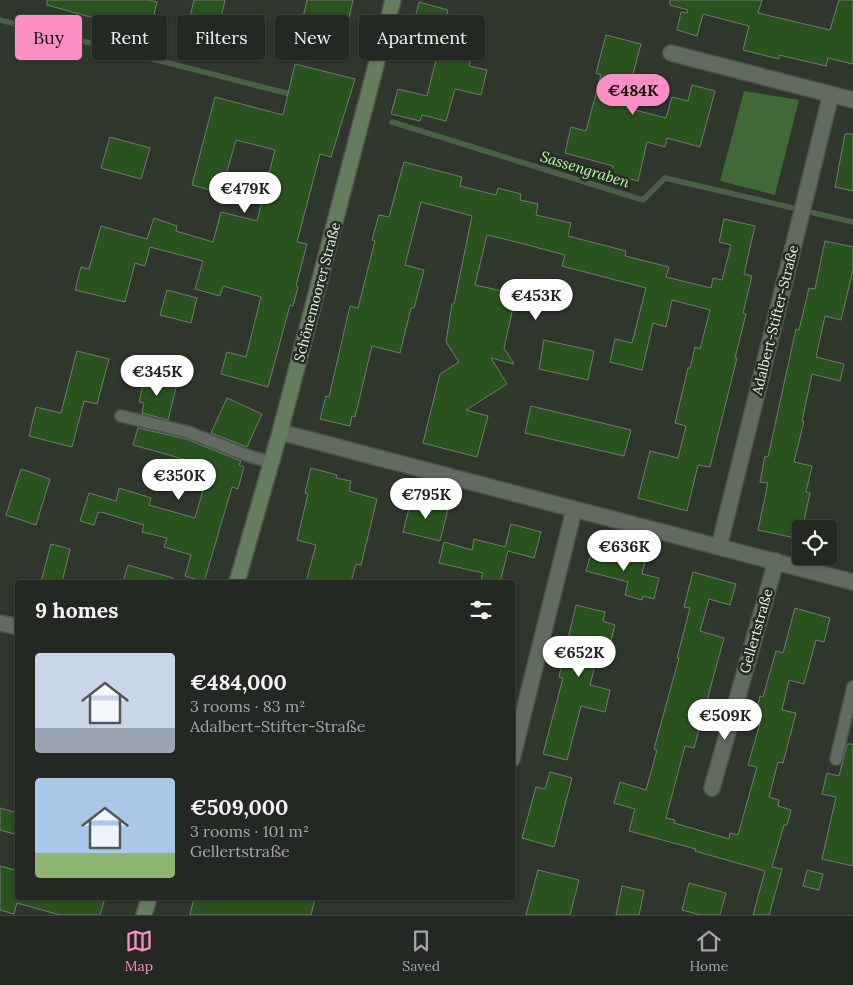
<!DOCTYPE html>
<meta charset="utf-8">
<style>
:root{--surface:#232922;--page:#2b312a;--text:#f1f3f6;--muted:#a3a6a5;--line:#404540;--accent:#fb8fc5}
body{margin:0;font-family:Lora,serif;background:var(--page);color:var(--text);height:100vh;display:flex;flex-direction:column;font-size:19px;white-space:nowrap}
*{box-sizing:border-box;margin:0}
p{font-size:16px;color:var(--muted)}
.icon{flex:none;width:28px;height:28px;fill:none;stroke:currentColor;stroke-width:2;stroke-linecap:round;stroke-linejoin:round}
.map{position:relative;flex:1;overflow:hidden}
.details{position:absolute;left:15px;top:580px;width:500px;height:320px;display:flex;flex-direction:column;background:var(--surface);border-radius:5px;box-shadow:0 1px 4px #0004,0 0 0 1px var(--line)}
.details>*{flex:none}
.top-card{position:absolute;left:15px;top:15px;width:500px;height:45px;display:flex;gap:10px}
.buttons{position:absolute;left:792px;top:520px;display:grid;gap:10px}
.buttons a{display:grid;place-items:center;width:45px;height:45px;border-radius:5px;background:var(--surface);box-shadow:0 1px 4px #0004,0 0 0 1px var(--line);font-size:25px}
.price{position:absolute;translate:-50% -42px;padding:0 11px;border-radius:18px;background:#fff;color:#222;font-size:16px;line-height:32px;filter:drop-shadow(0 1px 2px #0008)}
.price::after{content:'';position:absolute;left:50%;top:30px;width:15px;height:11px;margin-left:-8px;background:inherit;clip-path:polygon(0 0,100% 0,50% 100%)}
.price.current{background:var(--accent);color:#111}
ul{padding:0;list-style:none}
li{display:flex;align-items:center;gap:15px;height:125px;padding:0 20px}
li span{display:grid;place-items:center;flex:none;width:140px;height:100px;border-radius:5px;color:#555}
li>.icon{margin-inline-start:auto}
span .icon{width:60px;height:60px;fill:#fffc;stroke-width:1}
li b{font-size:21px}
h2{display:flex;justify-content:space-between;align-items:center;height:60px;padding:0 20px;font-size:21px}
.tag{padding:0 18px;border-radius:5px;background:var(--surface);box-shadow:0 1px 4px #0004,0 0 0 1px var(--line);font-size:18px;line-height:45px}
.tag.current{background:var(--accent);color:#111}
.dock{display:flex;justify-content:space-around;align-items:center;height:70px;border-top:1px solid var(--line);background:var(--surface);font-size:14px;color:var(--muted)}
.dock a{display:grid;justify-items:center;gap:2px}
.dock .current{color:var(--accent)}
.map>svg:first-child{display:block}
.green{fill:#416837}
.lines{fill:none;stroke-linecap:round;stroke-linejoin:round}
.stream{stroke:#4a6146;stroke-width:5.5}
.building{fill:#29521e;stroke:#727b70}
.lane-casing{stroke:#4e544c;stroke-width:14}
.street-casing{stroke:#4e544c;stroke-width:18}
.secondary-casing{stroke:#4e544c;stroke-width:18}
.lane{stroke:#626b60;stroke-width:11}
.street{stroke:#626b60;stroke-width:15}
.secondary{stroke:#647d5d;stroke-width:15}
.labels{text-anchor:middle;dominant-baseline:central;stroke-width:5;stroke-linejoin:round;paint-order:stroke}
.street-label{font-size:14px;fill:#e9eee8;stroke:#252d23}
.water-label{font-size:15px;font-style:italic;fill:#b8f7a8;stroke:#252d23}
</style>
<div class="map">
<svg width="853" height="915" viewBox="0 0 853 915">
<rect width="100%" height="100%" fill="#2f372d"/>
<path class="green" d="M744 91 799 100 775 195 720 181Z"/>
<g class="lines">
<g class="stream">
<path d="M0 20 294 95"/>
<path d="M392 122 643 200 665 178 853 222"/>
</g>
</g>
<g class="building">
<path d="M47 0H149L157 2 149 35 115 27 116 24 47 5Z"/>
<path d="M194 0H225L219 27 235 30 228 58 183 46Z"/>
<path d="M307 0H353L343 44 299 35Z"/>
<path d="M670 0H762L758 13 830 30 839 0H853V64L828 58 826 66 779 55V59L743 50 749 26 703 14 697 36 677 30 681 12 687 13 688 10 670 5Z"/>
<path d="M419 2 448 10 444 26 477 35 469 66 487 70 481 95 455 89 446 121 422 115 420 121 391 114 398 89 427 96 440 44 411 36Z"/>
<path d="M606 35 641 44 628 93H631L627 108 666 118 672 97 688 101 692 85 715 91 700 147 667 138 665 147 647 142 638 181 611 174 613 166 565 153 571 127 586 131 601 75 596 73Z"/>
<path d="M285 37 310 44 305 61 280 54Z"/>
<path d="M295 64 355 79 331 157 320 154 297 242 307 244 296 286 298 287 293 306 290 305 268 387 221 374 227 352 246 357 261 297 223 286 220 296 195 289 203 261 150 247 145 266 135 263 125 302 75 290 81 267 89 269 101 226 147 239 154 218 177 226 176 231 213 242 221 212 257 221 275 150 236 140 221 193 192 185 215 97 283 115Z"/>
<path d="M845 134H853V191L835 187Z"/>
<path d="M110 137 150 148 141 179 101 168Z"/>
<path d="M404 162 462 177 460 186 496 195 498 188 521 194 520 200 538 204 536 215 571 223 568 236 626 251 625 256 669 267 666 277 711 288 713 278 722 280 731 245 719 242 724 219 755 226 744 274 752 276 743 313 746 314 735 358H737L710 467 698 465 687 511 638 498 650 451 678 458 686 426 675 423 688 368H690L695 347 700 349 710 310 672 300 666 327 653 323 642 370 610 362 615 339 632 343 646 288 562 266 565 255 524 244 487 235 475 285 516 294 504 348 514 364 491 358 507 384 466 410 488 416 477 457 423 443 440 374 459 362 446 342 452 304H454L472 216 421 202 405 265 424 270 414 308H411L400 353 372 346 355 417 352 416 350 426 320 419 326 396 329 397 350 306 358 308 375 241 372 240 379 215 389 217Z"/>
<path d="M825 241 853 247V270L841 320 825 316 816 357 844 364 840 381 812 374 802 421H804L794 462 812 466 806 492 810 493 800 539 758 530 768 483 760 482 765 456 768 457 796 329 799 330 809 288 815 289Z"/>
<path d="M167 290 197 298 191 323 160 315Z"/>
<path d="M544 340 594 351 588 380 539 369Z"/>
<path d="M77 351 109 359 97 404 84 401 72 447 29 436 36 407 61 413Z"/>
<path d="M145 376 177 384 168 420 142 413 144 403 139 402Z"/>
<path d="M227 398 262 414 247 447 211 433Z"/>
<path d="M531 406 631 430 624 456 525 433Z"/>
<path d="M138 428 186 439 241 461 239 465 244 467 238 489 232 487 204 582 185 576 191 555 164 547 167 538 142 532 144 525 101 512 98 513 94 525 80 521 89 493 116 501 119 488 151 498 149 505 195 518 206 480 183 473 187 460 133 445Z"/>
<path d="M311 468 337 475 336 478 351 481 349 491 377 499 361 565 356 564 351 582H306L316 545 297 540 308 494 305 493Z"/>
<path d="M21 469 50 479 36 525 6 515Z"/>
<path d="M428 500 449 505 440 541 403 532 411 501 427 505Z"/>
<path d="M511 524 541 532 534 558 508 551 500 582H480L483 573 439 563 444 542 472 550 474 539 505 547Z"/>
<path d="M51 544 70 549 62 582H41Z"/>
<path d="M593 547 645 561 642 574 659 578 654 599 643 596 642 600 625 595 628 582 586 571Z"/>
<path d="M128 565 173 578 172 582H123Z"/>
<path d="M693 572 736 584 730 605 709 599 700 631 724 638 694 748 685 746 666 818 675 820 674 823 729 839 730 833 738 835 757 767 748 765 761 720 755 718 760 696 763 697 776 651 783 653 795 608 830 618 824 642 816 640 804 684 789 680 782 710 796 713 783 763 778 762 769 797 779 800 778 806 791 810 787 825H784L772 867 782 869 769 915H753L765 871 695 851 696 849 629 831 635 809 614 803 620 782 646 790 657 750 654 749 679 658H677L690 608 684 607Z"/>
<path d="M576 605 605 612 603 621 615 625 608 652 599 649 590 685 610 690 605 712 581 706 567 760 543 754 563 678 559 677Z"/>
<path d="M847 744H853V866L822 859 836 797 822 794 827 773 839 776Z"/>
<path d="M550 772 572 778 554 847 522 838 536 787 545 789Z"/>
<path d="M0 808 18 813V835L0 830Z"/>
<path d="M0 866 18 871V898H105L100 915H60L17 903 14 914 0 910Z"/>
<path d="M538 870 579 880 570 915H526Z"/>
<path d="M807 870 823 874 819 890 803 886Z"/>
<path d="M689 883 726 893 720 915H701L682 910Z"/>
<path d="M622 886 644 891 639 915H616Z"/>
<path d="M194 898H315L311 915H190Z"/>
</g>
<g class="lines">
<defs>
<g id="lane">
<path d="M121 416 188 432 249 456 271 462"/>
<path d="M836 759 853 687"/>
</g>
<g id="street">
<path d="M671 53 853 100"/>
<path d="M280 432 853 582"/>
<path d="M719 547 831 94"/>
<path d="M0 623 18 627"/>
<path d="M512 759 574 510"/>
<path d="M712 788 776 561"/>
</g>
<g id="secondary">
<path d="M237 582 280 432 393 0"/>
<path d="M144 915 149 898"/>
</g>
</defs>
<use href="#lane" class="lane-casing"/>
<use href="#street" class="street-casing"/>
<use href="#secondary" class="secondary-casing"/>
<use href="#lane" class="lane"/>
<use href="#street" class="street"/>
<use href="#secondary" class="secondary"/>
</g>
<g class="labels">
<g class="street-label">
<text transform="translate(317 292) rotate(-75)">Schönemoorer Straße</text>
<text transform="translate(775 320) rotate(-76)">Adalbert-Stifter-Straße</text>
<text transform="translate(756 631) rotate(-74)">Gellertstraße</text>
</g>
<g class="water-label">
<text transform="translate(585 169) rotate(17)">Sassengraben</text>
</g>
</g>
</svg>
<div class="buttons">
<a><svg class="icon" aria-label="locate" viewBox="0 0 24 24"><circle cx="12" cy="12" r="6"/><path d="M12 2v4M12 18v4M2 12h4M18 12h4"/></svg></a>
</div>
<b class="price current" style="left:633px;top:116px">€484K</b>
<b class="price" style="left:245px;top:214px">€479K</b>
<b class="price" style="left:536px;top:321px">€453K</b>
<b class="price" style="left:157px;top:397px">€345K</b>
<b class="price" style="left:179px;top:501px">€350K</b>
<b class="price" style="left:426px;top:520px">€795K</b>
<b class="price" style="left:624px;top:572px">€636K</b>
<b class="price" style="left:579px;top:678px">€652K</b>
<b class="price" style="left:725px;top:741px">€509K</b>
<div class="top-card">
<a class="tag current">Buy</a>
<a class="tag">Rent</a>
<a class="tag">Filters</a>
<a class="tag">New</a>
<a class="tag">Apartment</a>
</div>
<section class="details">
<h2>9 homes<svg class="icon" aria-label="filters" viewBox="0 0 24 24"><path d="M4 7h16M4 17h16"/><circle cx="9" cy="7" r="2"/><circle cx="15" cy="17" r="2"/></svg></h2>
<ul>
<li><span style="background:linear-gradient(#c9d6e8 75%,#9aa5b1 0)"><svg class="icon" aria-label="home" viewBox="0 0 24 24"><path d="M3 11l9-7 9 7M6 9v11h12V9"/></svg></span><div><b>€484,000</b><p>3 rooms · 83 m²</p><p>Adalbert-Stifter-Straße</p></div></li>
<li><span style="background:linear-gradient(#a9c7e8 75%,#8fb573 0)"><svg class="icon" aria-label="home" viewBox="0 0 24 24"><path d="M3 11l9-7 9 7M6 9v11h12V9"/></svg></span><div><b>€509,000</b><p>3 rooms · 101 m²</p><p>Gellertstraße</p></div></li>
</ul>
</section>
</div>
<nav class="dock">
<a class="current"><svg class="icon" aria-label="map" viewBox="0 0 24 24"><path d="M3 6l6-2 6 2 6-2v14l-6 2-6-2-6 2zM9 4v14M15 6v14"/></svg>Map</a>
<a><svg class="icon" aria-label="saved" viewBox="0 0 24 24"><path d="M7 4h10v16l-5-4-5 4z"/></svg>Saved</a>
<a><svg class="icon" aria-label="home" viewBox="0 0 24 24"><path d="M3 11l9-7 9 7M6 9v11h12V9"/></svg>Home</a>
</nav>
